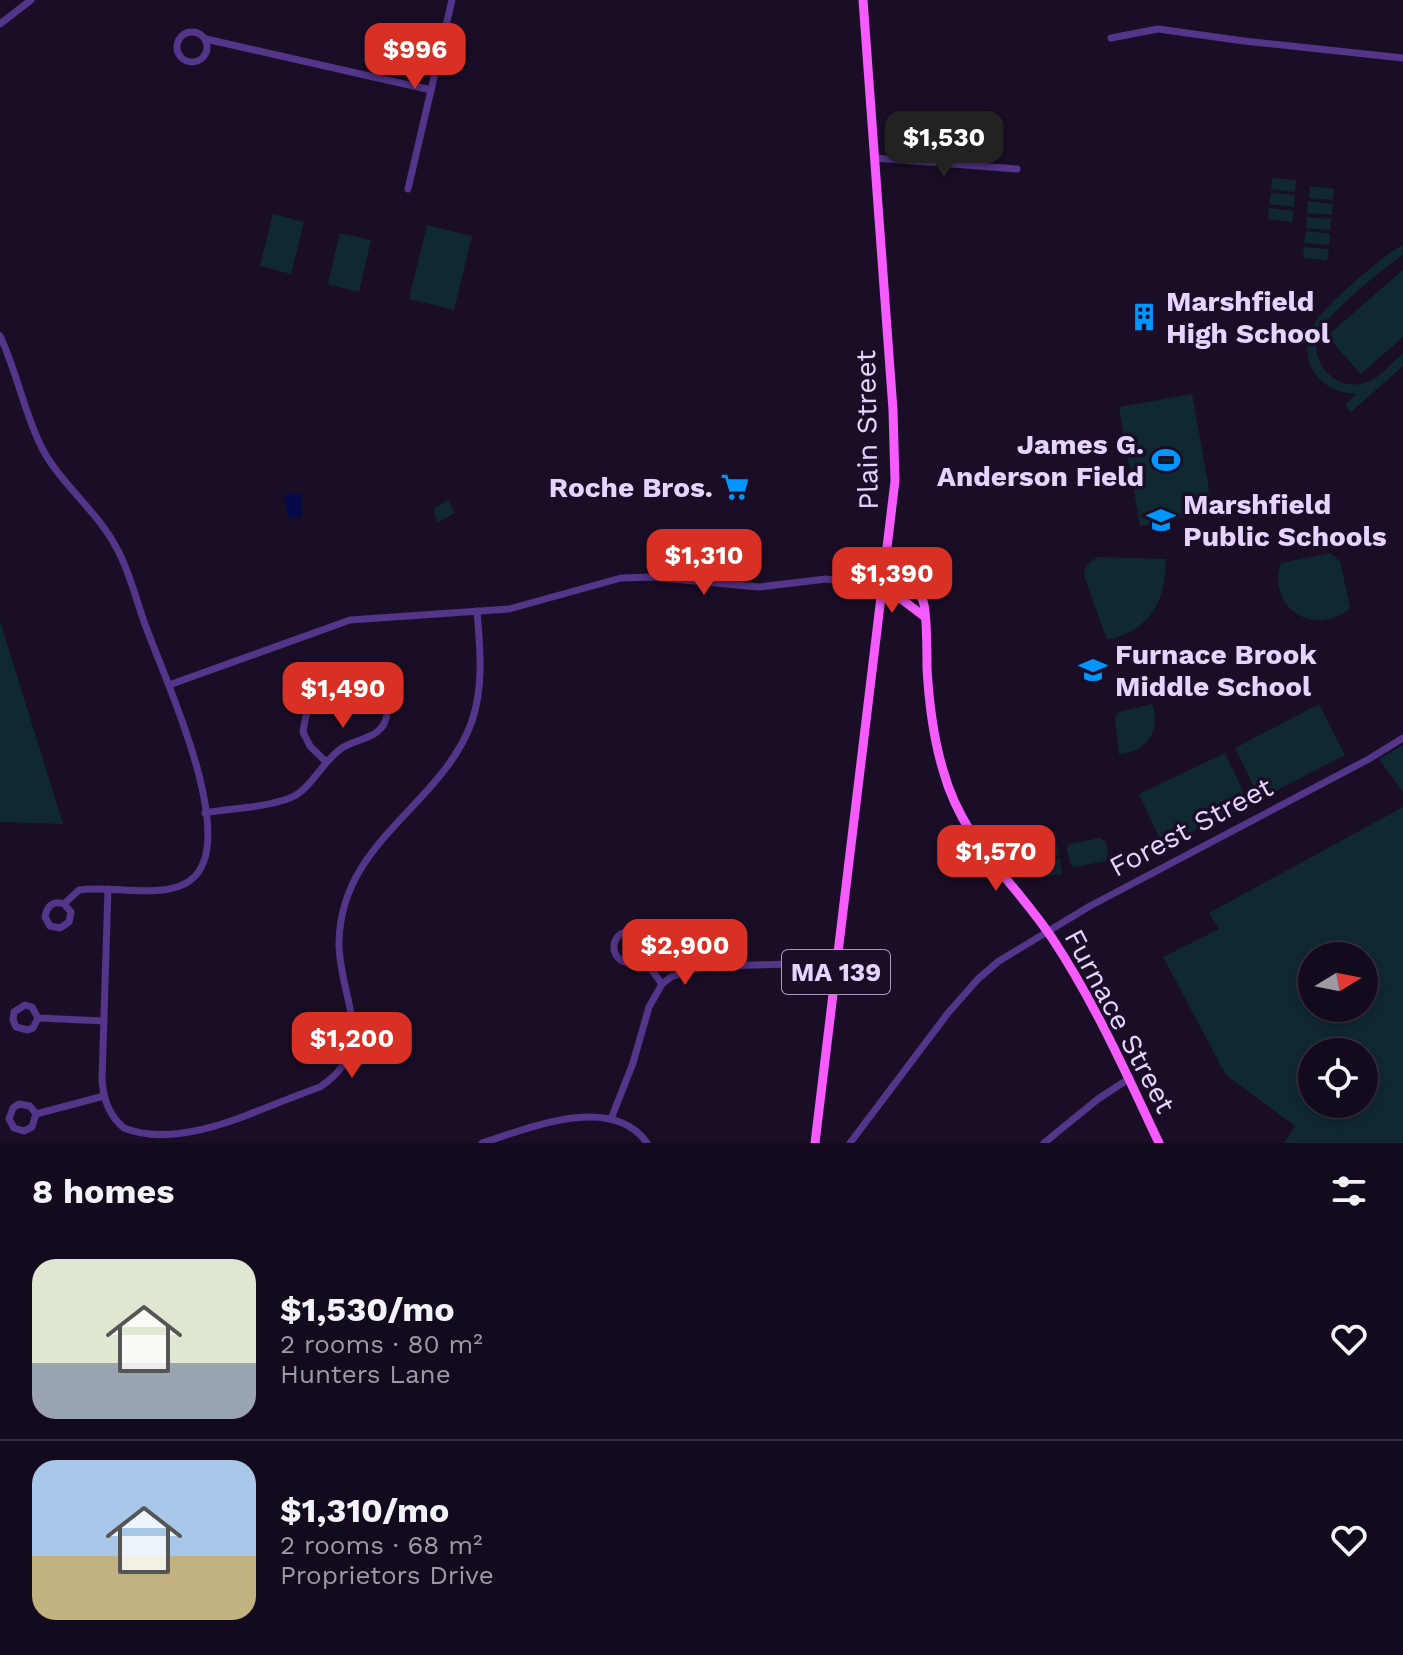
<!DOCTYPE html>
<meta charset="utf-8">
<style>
:root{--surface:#140a1d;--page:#21182a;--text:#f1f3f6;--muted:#9d9aa4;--line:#332b3b;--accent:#d93025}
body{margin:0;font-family:"Work Sans",sans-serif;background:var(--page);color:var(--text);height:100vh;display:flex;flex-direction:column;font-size:30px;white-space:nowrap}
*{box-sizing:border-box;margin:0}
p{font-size:26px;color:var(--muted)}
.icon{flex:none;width:44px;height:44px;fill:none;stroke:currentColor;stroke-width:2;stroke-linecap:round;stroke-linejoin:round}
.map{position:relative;height:1143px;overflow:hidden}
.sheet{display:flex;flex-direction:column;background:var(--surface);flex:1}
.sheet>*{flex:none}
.needle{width:52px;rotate:80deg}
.controls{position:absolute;left:1298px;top:942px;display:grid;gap:16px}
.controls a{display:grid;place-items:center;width:80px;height:80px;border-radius:50%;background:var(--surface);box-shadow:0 4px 12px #0003,0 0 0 2px var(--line);font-size:40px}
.price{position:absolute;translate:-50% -68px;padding:0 18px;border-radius:16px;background:var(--accent);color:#fff;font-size:26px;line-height:52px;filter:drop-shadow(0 2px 4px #0008)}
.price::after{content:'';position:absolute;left:50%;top:48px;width:24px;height:18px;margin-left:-12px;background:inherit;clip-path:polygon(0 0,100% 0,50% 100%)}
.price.current{background:#222;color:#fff}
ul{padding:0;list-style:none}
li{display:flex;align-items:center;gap:24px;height:200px;padding:0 32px}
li+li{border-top:2px solid var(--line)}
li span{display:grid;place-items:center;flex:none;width:224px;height:160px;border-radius:24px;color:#555}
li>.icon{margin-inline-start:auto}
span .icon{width:96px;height:96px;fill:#fffc;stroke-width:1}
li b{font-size:34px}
h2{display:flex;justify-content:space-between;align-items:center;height:96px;padding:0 32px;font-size:34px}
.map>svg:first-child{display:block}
.green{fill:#102832;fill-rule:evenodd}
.water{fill:#060a47}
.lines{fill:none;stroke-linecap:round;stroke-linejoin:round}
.minor{stroke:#533589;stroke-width:7}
.major{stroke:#f55bff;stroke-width:9}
.labels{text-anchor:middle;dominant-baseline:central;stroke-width:7;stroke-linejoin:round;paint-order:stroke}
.shield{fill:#1a0e27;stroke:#a999be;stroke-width:2}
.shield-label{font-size:26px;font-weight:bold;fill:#e6d4ff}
.poi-label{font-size:28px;font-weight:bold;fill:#e6d4ff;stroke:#1a0e27;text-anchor:start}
.street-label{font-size:28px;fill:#e6d4ff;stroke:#1a0e27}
</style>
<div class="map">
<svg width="1403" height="1143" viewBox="0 0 1403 1143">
<rect width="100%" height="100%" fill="#1a0e27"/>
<g class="green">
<path d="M1272 178 1296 180 1295 192 1271 189Z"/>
<path d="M1310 186 1334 189 1333 200 1309 198Z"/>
<path d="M1271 193 1295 195 1294 207 1269 204Z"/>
<path d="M1308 201 1333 204 1332 215 1307 213Z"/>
<path d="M1269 208 1294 211 1292 222 1268 219Z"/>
<path d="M273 214 304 222 291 274 260 266Z"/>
<path d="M1307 217 1331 219 1330 230 1306 228Z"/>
<path d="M427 225 472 236 454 310 409 299Z"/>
<path d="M1306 231 1330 234 1329 245 1304 243Z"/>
<path d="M340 233 371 240 359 292 328 284Z"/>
<path d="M1403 245V255C1386 266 1329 313 1320 330 1306 358 1333 392 1364 383 1379 379 1391 364 1403 353V366L1351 412 1345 405 1356 394C1339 393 1324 387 1314 372 1306 359 1305 343 1311 329 1318 311 1384 254 1403 245Z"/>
<path d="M1304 247 1329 249 1327 260 1303 258Z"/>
<path d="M1403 270V337L1361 374 1327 336Z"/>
<path d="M1192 394 1213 512 1140 526 1119 407Z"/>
<path d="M448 500 455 513 438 522 434 514 435 508Z"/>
<path d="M1330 553 1340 561 1350 608C1314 639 1266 607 1281 563Z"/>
<path d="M1099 557 1166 559C1165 602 1151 630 1107 640L1084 576C1084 565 1090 561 1099 557Z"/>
<path d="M0 621 63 824 0 822Z"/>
<path d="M1152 704C1162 730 1146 753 1119 754L1115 717 1119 712Z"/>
<path d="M1319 704 1345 755 1260 799 1235 748Z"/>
<path d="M1403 745V792L1379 759Z"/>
<path d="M1225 753 1249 804 1163 846 1139 794Z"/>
<path d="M1403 807V1143H1284L1295 1126 1226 1075 1163 957 1219 929 1209 913ZM1312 956H1364V1008H1312ZM1312 1052H1364V1104H1312Z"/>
<path d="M1100 838 1106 843 1108 855 1106 861 1075 867 1070 864 1067 849 1069 844Z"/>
<path d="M1056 840 1059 855 1033 859 1030 844Z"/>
<path d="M1060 858 1062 874 1036 878 1033 863Z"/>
</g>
<path class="water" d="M301 493 302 517H288L284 494Z"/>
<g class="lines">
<g class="minor">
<path d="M0 24 31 0"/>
<circle cx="192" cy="47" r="15"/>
<path d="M1111 38 1158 29 1244 41 1403 58"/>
<path d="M206 39 431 90"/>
<path d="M875 158 1017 169"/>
<path d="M408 189 452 0"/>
<path d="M0 336C17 371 25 417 43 450 62 485 97 511 116 547 130 571 136 601 146 627 164 677 236 830 196 875 172 903 112 884 79 890L64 904C53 900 47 906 45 917L50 926 60 928 69 922 71 912 64 904"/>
<path d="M169 685 350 620 509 609 621 578 652 577 759 587 826 579 884 586"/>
<path d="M205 813C232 808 264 808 290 798 312 789 322 761 342 748 360 737 384 739 387 713 388 706 386 701 383 695 365 662 325 685 309 709 305 716 304 724 303 732L310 746 326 762"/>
<path d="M108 889 102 1079C103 1098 108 1115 124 1128 161 1143 208 1130 245 1116 270 1106 295 1096 320 1087 381 1047 338 997 339 942 341 840 442 806 472 721 484 686 480 647 477 611"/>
<circle cx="630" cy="947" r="16"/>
<path d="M642 957 662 984"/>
<path d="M38 1018 33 1028 28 1030 16 1027 13 1020 14 1012 25 1005 32 1007 38 1018 104 1021"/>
<path d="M36 1114 32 1127 24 1131 14 1128 9 1119 13 1108 19 1104 30 1106 36 1114 104 1096"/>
<path d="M611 1119 633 1063 649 1007 662 984 671 977 690 970 713 966 837 963"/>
<path d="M482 1143C529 1128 612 1093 647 1143"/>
<path d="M850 1143 948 1013 978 979 999 961 1090 906 1369 759 1403 738"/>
<path d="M1044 1143 1098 1099 1130 1078"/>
</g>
<g class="major">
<path d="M884 586C899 577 917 584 923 601 927 612 927 654 927 668 929 703 933 737 943 770 963 843 1012 878 1052 938 1095 1003 1126 1073 1159 1143"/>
<path d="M884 586 925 617"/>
<path d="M815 1143 895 481 893 410 863 0"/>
</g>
</g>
<defs>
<symbol id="building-bare" viewBox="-9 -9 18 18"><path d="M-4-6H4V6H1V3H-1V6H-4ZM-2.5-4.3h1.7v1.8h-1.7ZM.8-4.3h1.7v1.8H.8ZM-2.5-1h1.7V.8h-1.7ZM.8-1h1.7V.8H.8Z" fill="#0096ff" stroke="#1a0e27" stroke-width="2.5" paint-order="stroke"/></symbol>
<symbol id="stadium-bare" viewBox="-9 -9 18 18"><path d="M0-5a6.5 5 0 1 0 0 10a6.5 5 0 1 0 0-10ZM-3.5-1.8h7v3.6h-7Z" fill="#0096ff" stroke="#1a0e27" stroke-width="2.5" paint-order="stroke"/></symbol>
<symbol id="supermarket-bare" viewBox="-9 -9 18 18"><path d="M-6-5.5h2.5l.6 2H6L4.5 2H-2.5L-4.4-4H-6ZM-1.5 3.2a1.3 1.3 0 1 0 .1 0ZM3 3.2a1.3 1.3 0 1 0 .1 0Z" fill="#0096ff" stroke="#1a0e27" stroke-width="2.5" paint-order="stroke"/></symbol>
<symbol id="school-bare" viewBox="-9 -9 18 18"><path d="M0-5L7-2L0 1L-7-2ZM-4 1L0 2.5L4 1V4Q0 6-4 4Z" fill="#0096ff" stroke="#1a0e27" stroke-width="2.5" paint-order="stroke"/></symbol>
</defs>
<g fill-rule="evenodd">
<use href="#building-bare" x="1124" y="297" width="40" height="40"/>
<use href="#stadium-bare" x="1146" y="440" width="40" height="40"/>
<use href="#supermarket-bare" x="715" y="467" width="40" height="40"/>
<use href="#school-bare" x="1141" y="500" width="40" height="40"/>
<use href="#school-bare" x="1073" y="650" width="40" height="40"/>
</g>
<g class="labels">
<rect class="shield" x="782" y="950" width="108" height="44" rx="6"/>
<g class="shield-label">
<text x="836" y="972">MA 139</text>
</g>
<g class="poi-label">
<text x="1166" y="301">Marshfield<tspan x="1166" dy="32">High School</tspan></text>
<text x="1144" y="444" text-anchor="end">James G.<tspan x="1144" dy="32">Anderson Field</tspan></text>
<text x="713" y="487" text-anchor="end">Roche Bros.</text>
<text x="1183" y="504">Marshfield<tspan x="1183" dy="32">Public Schools</tspan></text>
<text x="1115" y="654">Furnace Brook<tspan x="1115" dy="32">Middle School</tspan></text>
</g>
<g class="street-label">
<text transform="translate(867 430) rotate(-91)">Plain Street</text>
<text transform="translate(1191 827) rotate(-28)">Forest Street</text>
<text transform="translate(1120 1021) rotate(62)">Furnace Street</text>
</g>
</g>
</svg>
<div class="controls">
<a><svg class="needle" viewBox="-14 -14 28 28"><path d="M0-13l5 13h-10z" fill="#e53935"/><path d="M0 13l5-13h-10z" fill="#9d9aa4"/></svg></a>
<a><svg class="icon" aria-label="locate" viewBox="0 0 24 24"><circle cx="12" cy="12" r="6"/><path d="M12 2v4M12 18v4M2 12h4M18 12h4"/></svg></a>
</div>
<b class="price" style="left:415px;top:91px">$996</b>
<b class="price current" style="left:944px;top:179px">$1,530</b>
<b class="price" style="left:704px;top:597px">$1,310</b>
<b class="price" style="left:892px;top:615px">$1,390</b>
<b class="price" style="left:343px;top:730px">$1,490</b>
<b class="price" style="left:996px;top:893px">$1,570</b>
<b class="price" style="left:685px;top:987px">$2,900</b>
<b class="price" style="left:352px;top:1080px">$1,200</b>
</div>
<section class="sheet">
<h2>8 homes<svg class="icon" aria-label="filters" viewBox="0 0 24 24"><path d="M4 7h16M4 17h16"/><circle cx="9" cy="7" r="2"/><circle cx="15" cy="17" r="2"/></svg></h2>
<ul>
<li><span style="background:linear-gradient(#dfe7d0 65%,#9aa5b1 0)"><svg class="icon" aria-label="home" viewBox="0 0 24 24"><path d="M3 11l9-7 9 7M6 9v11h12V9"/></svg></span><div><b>$1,530/mo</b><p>2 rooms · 80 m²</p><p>Hunters Lane</p></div><svg class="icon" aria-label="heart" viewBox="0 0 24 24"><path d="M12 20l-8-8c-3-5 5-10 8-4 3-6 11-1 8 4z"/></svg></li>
<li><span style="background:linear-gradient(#a9c7e8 60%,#c2b280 0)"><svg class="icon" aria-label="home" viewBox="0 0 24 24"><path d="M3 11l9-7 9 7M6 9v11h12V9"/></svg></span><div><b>$1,310/mo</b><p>2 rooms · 68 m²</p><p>Proprietors Drive</p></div><svg class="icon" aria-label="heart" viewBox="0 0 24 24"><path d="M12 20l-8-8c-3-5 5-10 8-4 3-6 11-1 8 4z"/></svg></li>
</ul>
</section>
